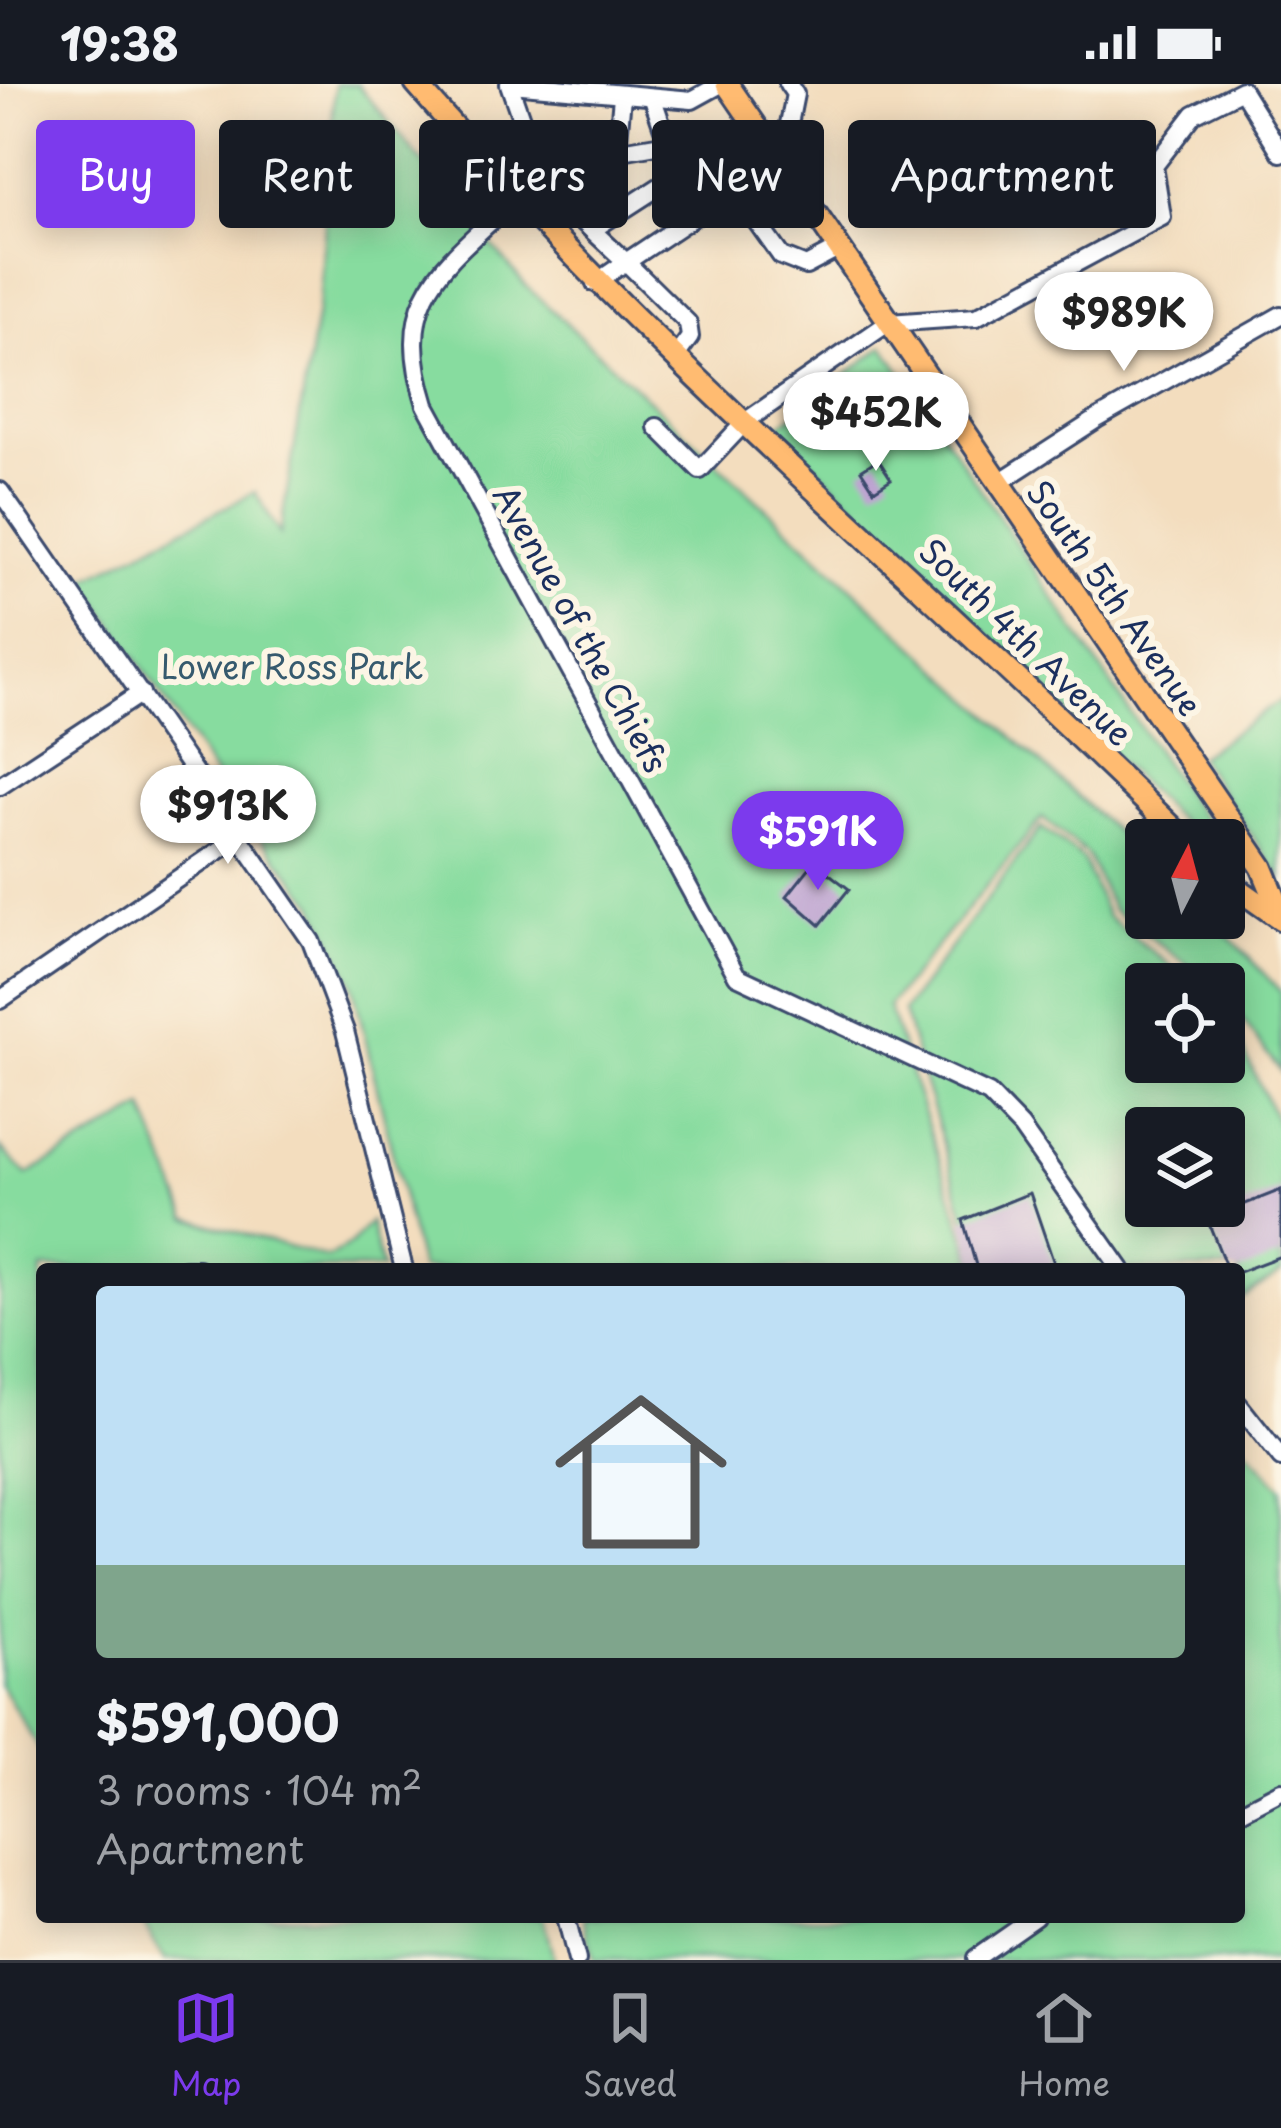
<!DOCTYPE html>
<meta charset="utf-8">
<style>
:root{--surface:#171b24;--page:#20242c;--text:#f1f3f6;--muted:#9ea1a6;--line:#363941;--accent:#7c3aed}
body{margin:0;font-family:"Playpen Sans",sans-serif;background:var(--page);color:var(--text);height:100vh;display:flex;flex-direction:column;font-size:45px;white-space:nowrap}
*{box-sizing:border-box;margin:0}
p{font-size:39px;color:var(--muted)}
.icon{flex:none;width:66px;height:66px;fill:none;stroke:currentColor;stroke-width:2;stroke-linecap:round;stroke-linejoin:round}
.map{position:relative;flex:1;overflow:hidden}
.drawer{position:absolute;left:36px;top:1179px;width:1209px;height:660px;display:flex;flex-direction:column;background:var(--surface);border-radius:12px;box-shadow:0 6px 30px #0003}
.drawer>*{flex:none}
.top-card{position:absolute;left:36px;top:36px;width:1209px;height:108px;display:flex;gap:24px}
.needle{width:78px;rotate:6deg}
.tools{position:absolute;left:1125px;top:735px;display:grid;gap:24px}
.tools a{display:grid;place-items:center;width:120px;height:120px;border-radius:12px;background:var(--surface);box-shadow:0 6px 30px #0003;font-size:60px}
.price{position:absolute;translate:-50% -102px;padding:0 27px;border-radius:42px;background:#fff;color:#222;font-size:39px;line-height:78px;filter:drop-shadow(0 3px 6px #0008)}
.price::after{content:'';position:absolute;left:50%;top:72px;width:36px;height:27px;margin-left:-18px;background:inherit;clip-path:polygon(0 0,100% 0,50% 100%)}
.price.on{background:var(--accent);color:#fff}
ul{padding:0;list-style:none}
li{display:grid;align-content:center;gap:24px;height:636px;padding:0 60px}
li+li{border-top:3px solid var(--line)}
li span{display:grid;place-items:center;height:372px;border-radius:12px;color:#555}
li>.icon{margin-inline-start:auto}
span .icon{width:216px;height:216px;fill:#fffc;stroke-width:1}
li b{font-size:51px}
.chip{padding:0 42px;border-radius:12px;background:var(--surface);box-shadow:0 6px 30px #0003;font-size:42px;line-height:108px}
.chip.on{background:var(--accent);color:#fff}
.status{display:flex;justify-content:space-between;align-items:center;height:84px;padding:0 60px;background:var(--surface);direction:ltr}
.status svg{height:33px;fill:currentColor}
.dock{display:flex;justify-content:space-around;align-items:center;height:168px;border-top:3px solid var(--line);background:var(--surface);font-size:33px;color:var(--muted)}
.dock a{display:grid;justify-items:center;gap:6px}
.dock .on{color:var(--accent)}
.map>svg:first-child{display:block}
.green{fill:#87dc9f;stroke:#51867e;stroke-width:3;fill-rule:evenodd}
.building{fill:#bea4d1}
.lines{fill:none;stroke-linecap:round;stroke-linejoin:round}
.minor-casing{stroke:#3b496c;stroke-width:22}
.major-casing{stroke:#3b496c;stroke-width:27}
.minor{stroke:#fff;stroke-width:16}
.major{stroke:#ffbb71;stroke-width:21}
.labels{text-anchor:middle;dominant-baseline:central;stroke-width:12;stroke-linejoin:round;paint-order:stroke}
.street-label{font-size:33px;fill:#1b2f5e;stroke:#fcf5e5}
.park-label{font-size:33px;fill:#365a6e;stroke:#fcf5e5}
</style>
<div class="status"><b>19:38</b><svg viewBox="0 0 49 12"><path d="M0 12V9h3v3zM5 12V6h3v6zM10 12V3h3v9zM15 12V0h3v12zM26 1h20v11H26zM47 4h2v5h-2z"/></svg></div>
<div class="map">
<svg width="1281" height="1876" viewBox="0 0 1281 1876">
<rect width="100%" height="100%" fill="#fcf5e5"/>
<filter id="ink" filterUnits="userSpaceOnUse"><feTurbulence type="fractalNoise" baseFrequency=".00833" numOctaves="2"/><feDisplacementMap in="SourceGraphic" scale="24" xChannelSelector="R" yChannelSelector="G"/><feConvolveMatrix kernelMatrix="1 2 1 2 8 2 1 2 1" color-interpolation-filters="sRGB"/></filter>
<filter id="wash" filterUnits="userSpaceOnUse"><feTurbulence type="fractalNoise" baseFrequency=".004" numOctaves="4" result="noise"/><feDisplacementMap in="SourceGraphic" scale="48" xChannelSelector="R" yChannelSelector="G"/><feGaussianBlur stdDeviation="2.7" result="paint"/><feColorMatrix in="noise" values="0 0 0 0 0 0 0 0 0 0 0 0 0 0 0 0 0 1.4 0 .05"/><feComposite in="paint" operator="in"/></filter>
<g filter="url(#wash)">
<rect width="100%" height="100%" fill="#f3ddbe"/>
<g class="green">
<path d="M335 0H357L526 202 1146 776V834H1212L1281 908V988L1224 911V900H1214L1112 825 1086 769 1042 734 888 922 976 1185H420L352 898 315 820 236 723 84 496 255 408 280 450 320 210Z"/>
<path d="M884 262 1189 716 1221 756H1199L776 344Z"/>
<path d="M1281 616V794L1198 673Z"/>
<path d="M1041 743 1082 774 1107 832 1194 900H1146V978H1224V924L1281 1047V1189L1239 1216V1185H981L903 927ZM1146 1044H1224V1122H1146Z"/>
<path d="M144 1024 188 1134 327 1174 350 1161 370 1138 382 1185H42V1670L0 1600V1063L27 1091Z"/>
<path d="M1239 1357 1281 1404V1876H594L583 1833H1239Z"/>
<path d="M139 1833H543L554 1876H165Z"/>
</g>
<g id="blocks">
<g class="building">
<path d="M878 375 891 395 874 406 861 386Z"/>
<path d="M814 778 849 805 820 841 787 812Z"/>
<path d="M1281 1106V1172L1239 1188 1227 1185 1207 1135Z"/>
<path d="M1030 1109 1056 1185H977L963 1136Z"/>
</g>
</g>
</g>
<g filter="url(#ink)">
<use href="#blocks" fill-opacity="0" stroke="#3b496c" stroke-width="3"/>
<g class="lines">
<defs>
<g id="minor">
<path d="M511 0 692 16 721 0"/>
<path d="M653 15 668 59 734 106 783 83"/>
<path d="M769 61 788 45 795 10 788 0"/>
<path d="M498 63 549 117 565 121 588 100 524 43 509 0"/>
<path d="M617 67 622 12"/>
<path d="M563 77 668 59"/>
<path d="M515 115C441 184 392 212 426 321L737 892 989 1010 1021 1043 1121 1185"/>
<path d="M565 121 626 178 595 199"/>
<path d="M592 146 696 79"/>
<path d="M676 272 690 253 688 239 626 178 734 106 781 172 806 182 838 165"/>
<path d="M657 343 700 386 746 337 888 239 976 233 1162 133 1154 82 1194 30 1242 6 1281 69"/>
<path d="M998 399 1097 335 1281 231"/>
<path d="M0 407 311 857 345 947 404 1185"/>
<path d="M0 702 141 609"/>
<path d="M0 916 239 753"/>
<path d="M185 1185H198"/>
<path d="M1239 1321 1281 1374"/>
<path d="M1239 1729 1281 1707"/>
<path d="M566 1833 577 1876"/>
<path d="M976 1874 1035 1833"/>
</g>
<g id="major">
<path d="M416 0C651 273 930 503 1185 756"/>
<path d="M727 0 1262 783 1281 829"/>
<path d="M1224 795 1281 835"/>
</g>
</defs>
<use href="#minor" class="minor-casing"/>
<use href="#major" class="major-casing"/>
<use href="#minor" class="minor"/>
<use href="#major" class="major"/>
</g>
</g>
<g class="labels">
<g class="street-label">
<text transform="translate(1116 513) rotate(55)">South 5th Avenue</text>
<text transform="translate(582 544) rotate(61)">Avenue of the Chiefs</text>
<text transform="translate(1027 557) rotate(44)">South 4th Avenue</text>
</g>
<g class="park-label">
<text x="292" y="581">Lower Ross Park</text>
</g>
</g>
</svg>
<div class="tools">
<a><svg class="needle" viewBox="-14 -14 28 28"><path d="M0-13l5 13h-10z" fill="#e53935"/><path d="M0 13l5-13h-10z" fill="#9ea1a6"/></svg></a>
<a><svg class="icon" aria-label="locate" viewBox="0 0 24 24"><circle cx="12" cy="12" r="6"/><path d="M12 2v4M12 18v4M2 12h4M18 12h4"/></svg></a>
<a><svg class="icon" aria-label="layers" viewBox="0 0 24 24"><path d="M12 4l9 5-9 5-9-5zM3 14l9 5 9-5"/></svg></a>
</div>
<b class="price" style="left:1124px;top:290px">$989K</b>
<b class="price" style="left:876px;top:390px">$452K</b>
<b class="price" style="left:228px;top:783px">$913K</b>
<b class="price on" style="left:818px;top:809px">$591K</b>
<div class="top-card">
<a class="chip on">Buy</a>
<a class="chip">Rent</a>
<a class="chip">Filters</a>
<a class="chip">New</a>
<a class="chip">Apartment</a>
</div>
<section class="drawer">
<ul>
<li><span style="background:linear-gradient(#bfe0f5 75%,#7fa58c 0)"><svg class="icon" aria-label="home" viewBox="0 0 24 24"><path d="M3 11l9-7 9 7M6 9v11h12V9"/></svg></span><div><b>$591,000</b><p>3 rooms · 104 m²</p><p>Apartment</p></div></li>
</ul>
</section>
</div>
<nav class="dock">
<a class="on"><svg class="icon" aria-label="map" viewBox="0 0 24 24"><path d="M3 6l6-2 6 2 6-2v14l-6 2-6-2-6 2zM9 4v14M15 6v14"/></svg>Map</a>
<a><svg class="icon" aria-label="saved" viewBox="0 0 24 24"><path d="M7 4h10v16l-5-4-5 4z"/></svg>Saved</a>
<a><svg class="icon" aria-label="home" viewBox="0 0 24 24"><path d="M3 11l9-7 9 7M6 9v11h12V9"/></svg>Home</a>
</nav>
